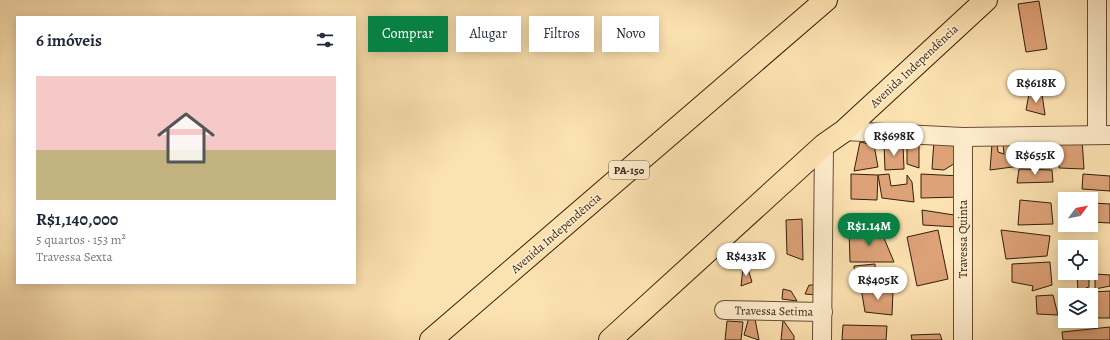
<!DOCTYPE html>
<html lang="pt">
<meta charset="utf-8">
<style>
:root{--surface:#fff;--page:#f6f6f7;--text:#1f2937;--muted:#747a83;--accent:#0b8043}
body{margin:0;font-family:Alegreya,serif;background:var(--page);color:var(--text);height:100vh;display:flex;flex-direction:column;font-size:15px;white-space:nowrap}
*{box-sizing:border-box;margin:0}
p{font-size:13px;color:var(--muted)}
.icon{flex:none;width:22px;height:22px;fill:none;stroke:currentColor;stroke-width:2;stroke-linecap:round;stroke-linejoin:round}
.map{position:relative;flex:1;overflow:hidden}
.panel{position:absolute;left:16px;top:16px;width:340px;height:268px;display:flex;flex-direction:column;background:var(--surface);border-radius:0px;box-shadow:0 2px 10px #0003}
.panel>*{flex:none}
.guide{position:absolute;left:368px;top:16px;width:380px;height:36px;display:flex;gap:8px}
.needle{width:26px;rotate:58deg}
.buttons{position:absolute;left:1058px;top:192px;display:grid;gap:8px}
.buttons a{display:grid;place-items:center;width:40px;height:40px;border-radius:0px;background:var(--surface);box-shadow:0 2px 10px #0003;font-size:20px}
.price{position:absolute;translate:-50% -34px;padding:0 9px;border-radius:14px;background:#fff;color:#222;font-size:13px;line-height:26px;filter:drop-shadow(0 1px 2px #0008)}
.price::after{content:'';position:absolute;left:50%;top:24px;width:12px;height:9px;margin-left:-6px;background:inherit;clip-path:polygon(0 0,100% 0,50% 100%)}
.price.current{background:var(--accent);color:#fff}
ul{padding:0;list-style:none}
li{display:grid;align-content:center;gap:8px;height:212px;padding:0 20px}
li span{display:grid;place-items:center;height:124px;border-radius:0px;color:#555}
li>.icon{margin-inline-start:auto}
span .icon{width:72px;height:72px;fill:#fffc;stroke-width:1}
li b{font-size:17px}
h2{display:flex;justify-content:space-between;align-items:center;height:48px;padding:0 20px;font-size:17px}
.pill{padding:0 14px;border-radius:0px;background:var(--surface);box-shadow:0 2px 10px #0003;font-size:14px;line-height:36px}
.pill.current{background:var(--accent);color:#fff}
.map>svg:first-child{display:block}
.building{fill:#dea278;stroke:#331e0c}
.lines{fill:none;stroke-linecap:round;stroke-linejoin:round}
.minor-casing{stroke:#664f35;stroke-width:20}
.primary-casing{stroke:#331e0c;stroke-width:24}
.minor{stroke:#feeccc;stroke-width:18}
.primary{stroke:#fde2b1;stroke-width:22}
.labels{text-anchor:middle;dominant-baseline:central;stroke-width:3.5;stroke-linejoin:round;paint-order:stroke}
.shield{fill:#feeccc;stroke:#705c46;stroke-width:1}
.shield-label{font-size:11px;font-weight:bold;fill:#331e0c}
.street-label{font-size:12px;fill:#331e0c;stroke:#feeccc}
</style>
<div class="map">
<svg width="1110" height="340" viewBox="0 0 1110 340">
<rect width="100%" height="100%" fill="#fde2b1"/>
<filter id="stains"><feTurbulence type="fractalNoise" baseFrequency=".005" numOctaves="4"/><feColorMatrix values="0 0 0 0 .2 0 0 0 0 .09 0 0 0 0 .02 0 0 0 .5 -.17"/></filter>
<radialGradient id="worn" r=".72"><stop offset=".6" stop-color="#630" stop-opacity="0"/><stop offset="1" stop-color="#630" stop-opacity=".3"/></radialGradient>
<g class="building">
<path d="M1039 1 1047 49 1026 52 1018 4Z"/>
<path d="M1029 94H1042L1045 115 1026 110Z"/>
<path d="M1082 139 1084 169 1059 168V143Z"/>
<path d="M934 140 962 143 960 160 944 170 932 169Z"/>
<path d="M907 141 919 143V168L907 164Z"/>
<path d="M860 142 874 145 878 167 854 171Z"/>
<path d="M997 143 998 152 1004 154 1003 144 1034 145 1035 164 990 170 992 144Z"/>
<path d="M884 144H903L904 169 885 170Z"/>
<path d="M1019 169 1052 170 1053 182 1017 183Z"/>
<path d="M851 174 878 175 877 200 851 199Z"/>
<path d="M889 174 891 186 907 184V175L912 182 914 202 882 198 878 175Z"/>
<path d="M921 174 960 176 961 197 921 198Z"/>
<path d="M1083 174 1110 176V191L1082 189Z"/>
<path d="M1020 200 1051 203 1053 224 1018 225Z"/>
<path d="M1093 203 1110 204V223L1092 222Z"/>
<path d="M922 210 954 215 957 227 923 225Z"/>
<path d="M802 219 803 260 787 254 786 220Z"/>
<path d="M849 230 881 231 894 262H850Z"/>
<path d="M938 230 948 279 917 286 907 237Z"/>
<path d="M1001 230 1050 236 1047 256 1006 259Z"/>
<path d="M1050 262 1052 285 1032 291 1033 286 1012 282V264Z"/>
<path d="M875 264 876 280 855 281 854 266Z"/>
<path d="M743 268 748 269 752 282 741 286Z"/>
<path d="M1089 274V287L1078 291 1077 275Z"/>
<path d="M1095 274 1110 275V286L1095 289Z"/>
<path d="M809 285H818L817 295 805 294Z"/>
<path d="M861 288 893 291 892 315 865 312Z"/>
<path d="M783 289 791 291 797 301 782 299Z"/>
<path d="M1110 291V318H1091L1094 292Z"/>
<path d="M1053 295 1058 315 1037 314 1036 296Z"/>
<path d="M1065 309V319H1062V311Z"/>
<path d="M749 317 755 319 759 340 744 335Z"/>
<path d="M783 320 794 336V340H781Z"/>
<path d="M727 321 743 322 741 340H725Z"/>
<path d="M843 325 887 326 886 340H842Z"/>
<path d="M1110 327V340H1063L1062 332Z"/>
<path d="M940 334 942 340H912L911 335Z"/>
</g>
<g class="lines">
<defs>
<g id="minor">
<path d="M1097 0V134"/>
<path d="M844 131 963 137 1110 135"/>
<path d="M724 310 823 312"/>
<path d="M822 340 824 145"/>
<path d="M963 340V137"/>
</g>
<g id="primary">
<path d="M431 340 826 0"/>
<path d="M610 340 824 145 844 131 986 0"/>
</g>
</defs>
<use href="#minor" class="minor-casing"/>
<use href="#primary" class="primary-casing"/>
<use href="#minor" class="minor"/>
<use href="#primary" class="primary"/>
</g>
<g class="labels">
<rect class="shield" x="609" y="161" width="40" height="18" rx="3"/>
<g class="shield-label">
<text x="629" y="170">PA-150</text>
</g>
<g class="street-label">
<text transform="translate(914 66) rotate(-43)">Avenida Independência</text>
<text transform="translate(556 233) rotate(-41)">Avenida Independência</text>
<text transform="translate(963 239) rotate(-90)">Travessa Quinta</text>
<text transform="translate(774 311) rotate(1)">Travessa Setima</text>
</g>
</g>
<rect width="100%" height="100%" filter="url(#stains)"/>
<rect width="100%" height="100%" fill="url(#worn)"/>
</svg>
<div class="buttons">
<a><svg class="needle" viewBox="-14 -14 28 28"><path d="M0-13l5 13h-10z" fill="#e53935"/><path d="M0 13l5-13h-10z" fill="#747a83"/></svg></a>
<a><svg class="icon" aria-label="locate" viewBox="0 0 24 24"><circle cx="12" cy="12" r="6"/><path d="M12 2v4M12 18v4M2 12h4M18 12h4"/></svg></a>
<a><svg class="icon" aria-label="layers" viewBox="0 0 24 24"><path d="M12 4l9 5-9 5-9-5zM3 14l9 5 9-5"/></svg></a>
</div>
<b class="price" style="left:1036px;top:104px">R$618K</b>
<b class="price" style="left:894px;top:157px">R$698K</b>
<b class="price" style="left:1035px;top:176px">R$655K</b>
<b class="price current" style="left:869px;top:247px">R$1.14M</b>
<b class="price" style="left:746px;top:277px">R$433K</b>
<b class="price" style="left:878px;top:301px">R$405K</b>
<div class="guide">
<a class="pill current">Comprar</a>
<a class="pill">Alugar</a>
<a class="pill">Filtros</a>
<a class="pill">Novo</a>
</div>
<section class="panel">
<h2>6 imóveis<svg class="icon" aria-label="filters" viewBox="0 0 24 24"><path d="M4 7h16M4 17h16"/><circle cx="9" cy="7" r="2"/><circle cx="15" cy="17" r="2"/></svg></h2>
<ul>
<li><span style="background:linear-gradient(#f6c9c9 60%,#c2b280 0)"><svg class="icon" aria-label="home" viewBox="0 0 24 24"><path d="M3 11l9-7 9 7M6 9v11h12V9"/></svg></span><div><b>R$1,140,000</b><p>5 quartos · 153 m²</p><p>Travessa Sexta</p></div></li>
</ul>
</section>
</div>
